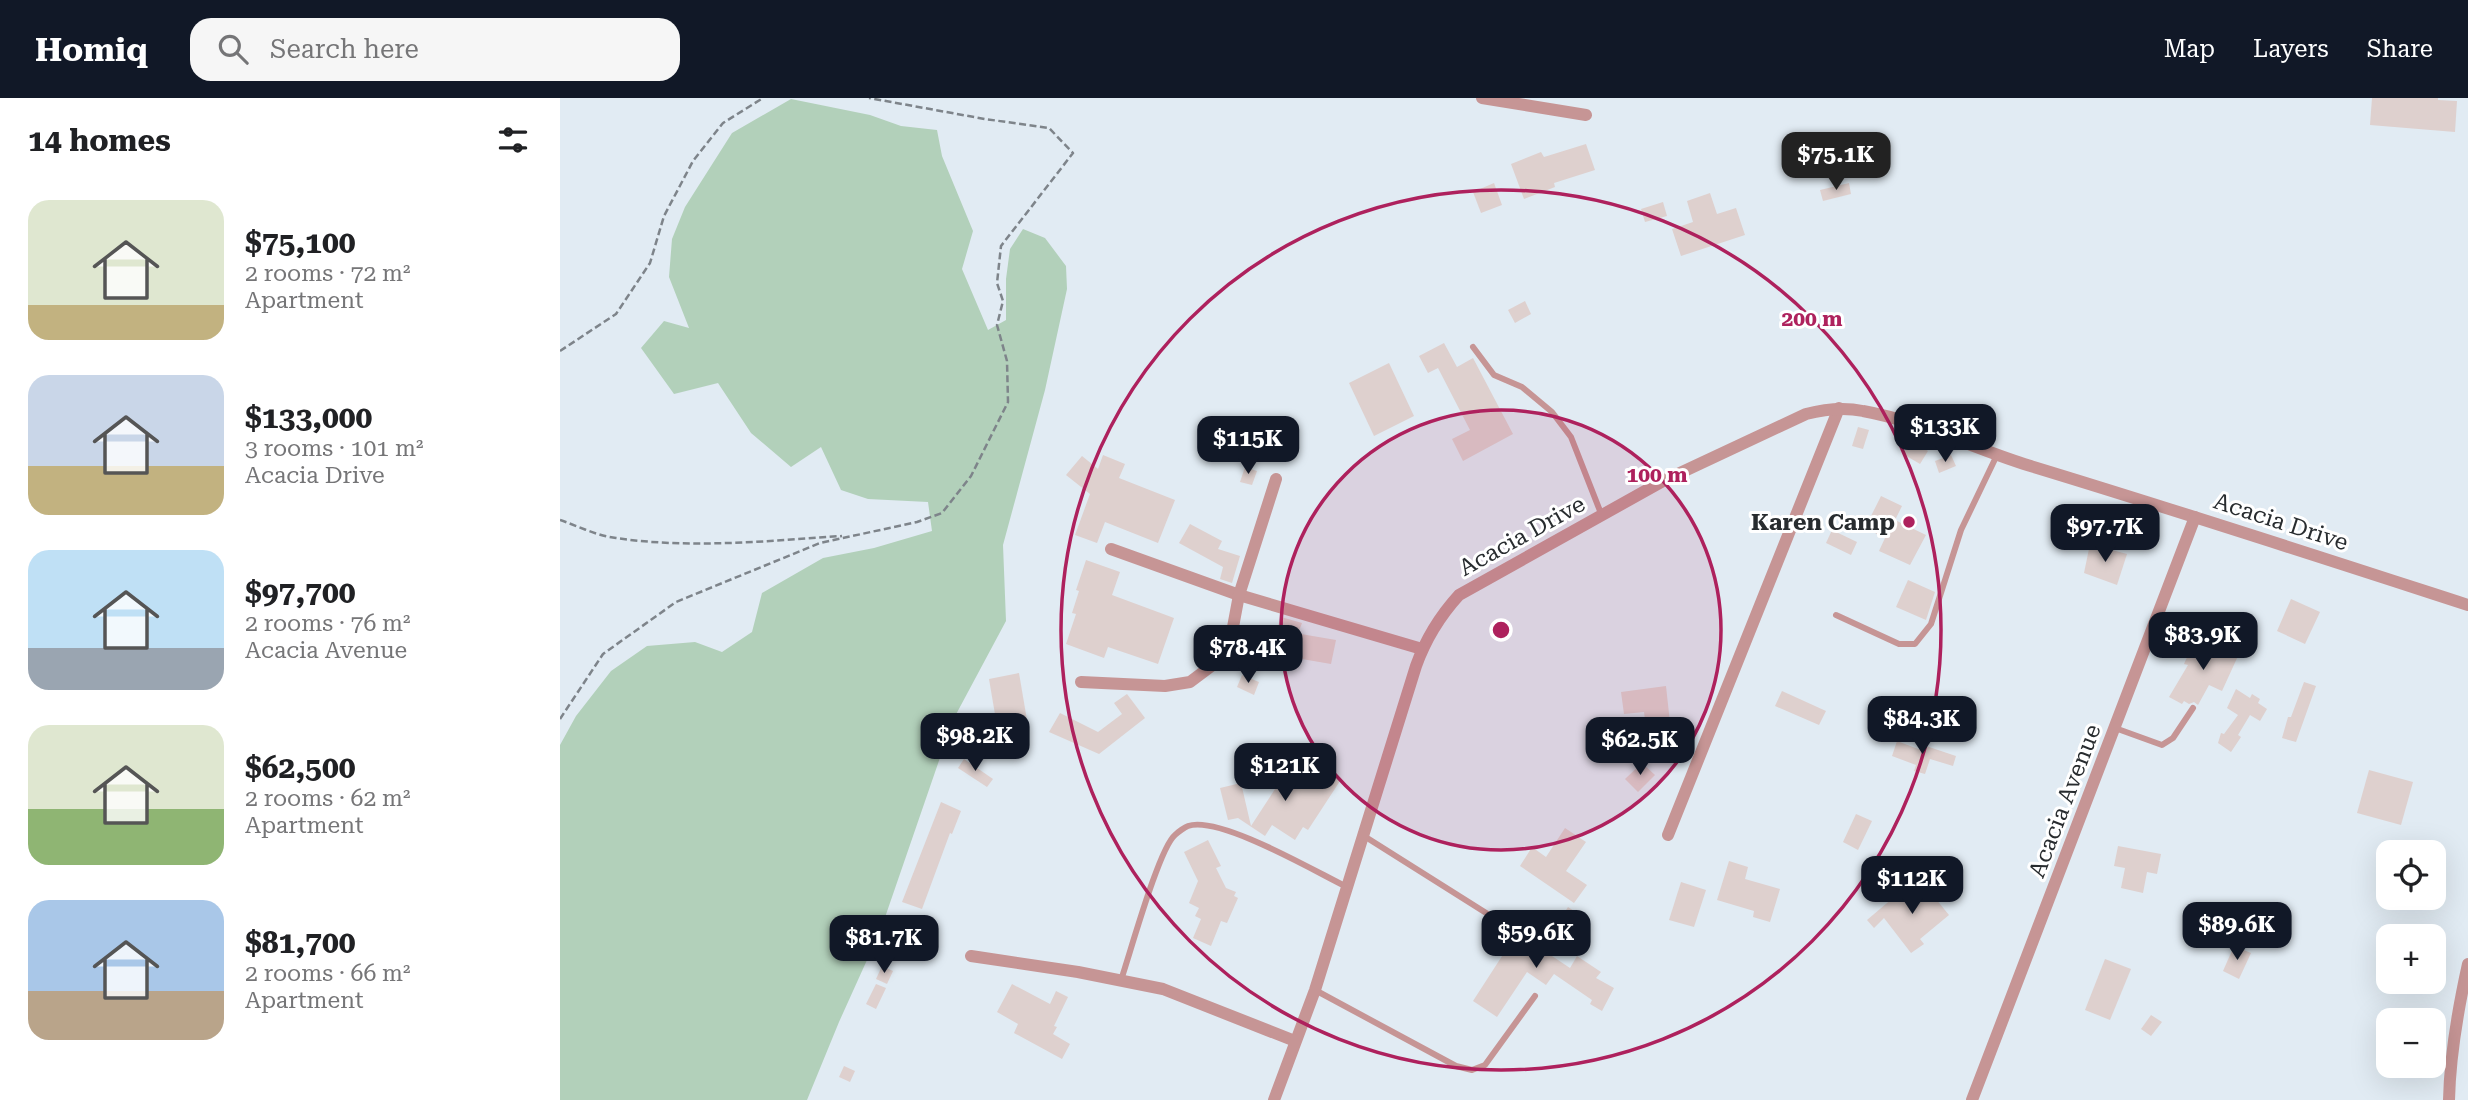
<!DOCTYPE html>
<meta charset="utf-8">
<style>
:root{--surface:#fff;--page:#f6f6f6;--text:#202124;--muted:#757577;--accent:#111827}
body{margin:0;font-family:"Roboto Serif",serif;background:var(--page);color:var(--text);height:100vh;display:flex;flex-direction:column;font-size:26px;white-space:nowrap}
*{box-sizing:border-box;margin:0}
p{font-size:23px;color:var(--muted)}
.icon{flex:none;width:38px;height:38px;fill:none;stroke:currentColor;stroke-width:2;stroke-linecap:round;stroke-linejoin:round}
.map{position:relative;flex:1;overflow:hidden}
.side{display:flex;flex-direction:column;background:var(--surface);width:560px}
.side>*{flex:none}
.fabs{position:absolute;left:1816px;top:742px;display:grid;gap:14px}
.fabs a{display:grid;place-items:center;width:70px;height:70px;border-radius:14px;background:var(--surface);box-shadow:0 7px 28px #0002;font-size:35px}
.price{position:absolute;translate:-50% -60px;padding:0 16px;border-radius:14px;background:var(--accent);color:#fff;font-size:23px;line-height:46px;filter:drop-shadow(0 2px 4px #0008)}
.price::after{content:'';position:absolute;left:50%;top:42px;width:21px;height:16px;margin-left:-10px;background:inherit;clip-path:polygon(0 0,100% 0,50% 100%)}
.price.current{background:#222;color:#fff}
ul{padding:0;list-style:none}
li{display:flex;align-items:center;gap:21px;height:175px;padding:0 28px}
li span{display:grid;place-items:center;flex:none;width:196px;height:140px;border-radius:21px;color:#555}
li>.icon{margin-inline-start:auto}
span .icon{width:84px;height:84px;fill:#fffc;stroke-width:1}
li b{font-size:30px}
h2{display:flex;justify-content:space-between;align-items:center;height:84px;padding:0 28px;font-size:30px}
header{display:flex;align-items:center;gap:42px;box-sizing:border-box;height:98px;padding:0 35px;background:var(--accent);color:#fff}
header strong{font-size:33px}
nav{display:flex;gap:38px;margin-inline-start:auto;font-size:24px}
.search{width:490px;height:63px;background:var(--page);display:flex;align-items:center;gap:18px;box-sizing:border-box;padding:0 24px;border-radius:21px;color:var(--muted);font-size:26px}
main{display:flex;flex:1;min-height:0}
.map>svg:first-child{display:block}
.green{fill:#b2d0ba}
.building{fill:#ded0ce}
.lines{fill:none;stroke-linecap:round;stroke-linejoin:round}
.path{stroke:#7e848a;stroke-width:2.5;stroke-dasharray:7 3.5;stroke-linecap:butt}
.lane{stroke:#c69595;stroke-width:6}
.street{stroke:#c69595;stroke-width:12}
.ring{fill:none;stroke:#ae215d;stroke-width:3.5}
.poi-dot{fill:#ae215d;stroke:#fff;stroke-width:2.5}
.labels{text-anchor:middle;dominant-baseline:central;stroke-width:6;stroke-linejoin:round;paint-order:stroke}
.poi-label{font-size:23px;font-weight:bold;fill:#282c2f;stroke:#fff;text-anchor:end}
.street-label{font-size:23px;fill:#282c2f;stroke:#fff}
.centre{fill:#ae215d;stroke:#fff;stroke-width:3.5}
.ring-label{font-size:21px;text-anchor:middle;font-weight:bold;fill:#ae215d;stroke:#fff;stroke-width:6;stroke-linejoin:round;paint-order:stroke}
</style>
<header>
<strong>Homiq</strong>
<div class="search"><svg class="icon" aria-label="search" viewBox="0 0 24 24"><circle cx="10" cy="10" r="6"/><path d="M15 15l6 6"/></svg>Search here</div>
<nav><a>Map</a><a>Layers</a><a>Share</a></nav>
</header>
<main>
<section class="side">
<h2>14 homes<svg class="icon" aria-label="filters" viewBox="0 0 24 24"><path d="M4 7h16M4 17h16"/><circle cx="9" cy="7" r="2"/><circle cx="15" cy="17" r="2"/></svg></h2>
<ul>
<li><span style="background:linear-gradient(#dfe7d0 75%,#c2b280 0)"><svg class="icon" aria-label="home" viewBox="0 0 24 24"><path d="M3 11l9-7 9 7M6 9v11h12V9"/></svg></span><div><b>$75,100</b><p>2 rooms · 72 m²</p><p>Apartment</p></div></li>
<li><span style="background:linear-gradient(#c9d6e8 65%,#c2b280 0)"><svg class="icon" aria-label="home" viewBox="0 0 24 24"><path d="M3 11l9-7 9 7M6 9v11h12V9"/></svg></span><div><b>$133,000</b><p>3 rooms · 101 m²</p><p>Acacia Drive</p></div></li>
<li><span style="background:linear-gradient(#bfe0f5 70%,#9aa5b1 0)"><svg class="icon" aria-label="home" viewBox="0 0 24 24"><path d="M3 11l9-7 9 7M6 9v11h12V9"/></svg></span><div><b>$97,700</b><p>2 rooms · 76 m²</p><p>Acacia Avenue</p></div></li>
<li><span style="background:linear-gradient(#dfe7d0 60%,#8fb573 0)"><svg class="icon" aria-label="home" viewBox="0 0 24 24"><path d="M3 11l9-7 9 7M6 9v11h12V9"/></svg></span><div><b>$62,500</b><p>2 rooms · 62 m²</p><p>Apartment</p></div></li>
<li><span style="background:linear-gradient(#a9c7e8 65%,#b9a48a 0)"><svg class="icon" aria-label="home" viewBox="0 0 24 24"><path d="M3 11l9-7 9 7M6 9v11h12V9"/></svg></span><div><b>$81,700</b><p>2 rooms · 66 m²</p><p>Apartment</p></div></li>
</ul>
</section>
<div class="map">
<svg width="1908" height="1002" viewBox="0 0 1908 1002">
<rect width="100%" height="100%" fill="#e1ebf3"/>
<path class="green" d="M231 1 310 17 341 28 377 32 382 58 413 133 402 171 428 232 446 222V181L450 151 463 131 485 140 506 168 507 191 485 292 443 447 446 523 393 622 321 831 279 924 247 1002H0V647L16 618 51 573 87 548 135 544 162 554 192 534 202 495 263 460 314 450 372 433 368 404 308 401 281 392 261 349 231 369 191 335 158 285 114 296 81 250 104 223 129 230 109 179 112 141 125 109 172 35Z"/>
<g class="building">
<path d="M1812 0H1878V2L1897 3 1895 34 1810 27Z"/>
<path d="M1026 46 1035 72 994 85 995 89 964 101 951 66 981 54 984 59Z"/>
<path d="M934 85 942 107 921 115 913 94Z"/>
<path d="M1289 85 1291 96 1263 103 1260 92Z"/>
<path d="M1150 95 1157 116 1176 110 1185 137 1121 158 1112 131 1133 124 1127 103Z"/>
<path d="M1103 104 1107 118 1085 124 1081 111Z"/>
<path d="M965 203 971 216 955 225 948 212Z"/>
<path d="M884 245 897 269 913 260 953 336 903 363 892 341 910 332 878 270 868 275 859 258Z"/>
<path d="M829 265 854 318 814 338 789 285Z"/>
<path d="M1298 329 1309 332 1303 351 1292 348Z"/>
<path d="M1351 343 1368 353 1360 366 1343 356Z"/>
<path d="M543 357 565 366 559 380 615 402 598 445 545 424 537 445 515 437 530 396 506 377 522 358 538 371Z"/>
<path d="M1391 357 1396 368 1379 375 1375 363Z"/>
<path d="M685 369 697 373 692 387 680 384Z"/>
<path d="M1321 398 1342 408 1335 422 1366 437 1350 467 1319 453 1325 440 1305 430Z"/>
<path d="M1543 407 1579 420 1574 434 1538 422Z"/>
<path d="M630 426 662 443 658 451 680 458 672 485 660 481 663 469 619 445Z"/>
<path d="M1272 432 1297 444 1291 457 1266 445Z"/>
<path d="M1530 446 1567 456 1557 487 1524 475Z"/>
<path d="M526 462 560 474 552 497 614 520 598 566 548 549 544 560 506 546 516 516 512 515 519 493 516 492Z"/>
<path d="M1348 482 1375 494 1366 522 1336 509Z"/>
<path d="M1731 501 1760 514 1745 546 1717 533Z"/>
<path d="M721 519 742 525 737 538 717 531Z"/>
<path d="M741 536 776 542 771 566 736 560Z"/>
<path d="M1636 539 1678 558 1662 593 1649 587 1638 607 1634 604 1629 606 1624 603 1622 606 1609 599 1628 567 1624 566Z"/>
<path d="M459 575 468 628 438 634 429 581Z"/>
<path d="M682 577 699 584 694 597 677 589Z"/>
<path d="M1744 584 1756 588 1736 644 1722 640 1728 619H1731Z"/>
<path d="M1106 588 1111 634 1087 637 1084 614 1064 616 1061 594Z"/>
<path d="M1676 591 1690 600 1692 596 1700 601 1698 605 1707 611 1700 623 1690 617 1678 637 1681 639 1671 654 1658 645 1661 635 1664 636 1678 617 1667 610Z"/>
<path d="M1222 593 1266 613 1259 627 1215 608Z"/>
<path d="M567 596 585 620 539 656 489 634 500 615 538 634 562 616 554 605Z"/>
<path d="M1337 643 1361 652 1363 647 1396 658 1393 668 1370 661 1365 676 1354 673 1356 667 1332 658Z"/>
<path d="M404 661 433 681 427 689 398 670Z"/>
<path d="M1082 665 1095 677 1078 694 1065 681Z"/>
<path d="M730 668 751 682 759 669 780 683 748 732 743 729 735 742 712 727 705 738 678 720 668 722 660 690 681 685 691 728Z"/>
<path d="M1809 672 1853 684 1841 727 1797 715Z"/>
<path d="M381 704 401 713 392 736 390 735 362 811 342 804Z"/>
<path d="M1296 716 1312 723 1298 752 1283 744Z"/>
<path d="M1005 730 1026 744 1006 773 1027 787 1014 805 960 768 972 749 986 759Z"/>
<path d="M648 742 661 768 656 770 666 790 676 794 674 798 678 800 667 825 661 823 651 848 633 840 641 821 635 818 639 810 629 805 638 783 624 754Z"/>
<path d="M1558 748 1601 756 1597 776 1587 774 1583 795 1561 790 1565 770 1554 768Z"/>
<path d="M1169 763 1188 769 1185 781 1220 791 1210 824 1193 819 1194 813 1157 802Z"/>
<path d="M1121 784 1146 792 1134 829 1109 822Z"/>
<path d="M1362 784 1389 817 1360 841 1364 846 1351 855 1324 820 1314 830 1307 822 1340 794 1344 798Z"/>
<path d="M1008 809 1020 817 1014 827 1001 820Z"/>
<path d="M976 818 988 826 974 846 1010 870 1017 858 1041 874 1036 880 1054 890 1042 913 1030 906 1032 902 994 876 986 887 967 874 937 919 913 903 944 855 935 849 947 829 956 835 962 826 968 830Z"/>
<path d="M1674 848 1691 855 1679 881 1663 873Z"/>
<path d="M1545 861 1571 871 1550 922 1525 912Z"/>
<path d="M322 868 333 873 327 886 316 881Z"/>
<path d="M316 886 326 890 316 911 306 906Z"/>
<path d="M452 886 490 906 496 893 508 899 494 928 497 929 493 936 510 946 502 961 454 935 458 926 437 914Z"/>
<path d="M1591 917 1602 924 1591 938 1581 931Z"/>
<path d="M284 968 295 973 290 984 279 979Z"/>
</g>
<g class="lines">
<g class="path">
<path d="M0 253 56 216 90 165 104 118 133 63 163 25 203 0"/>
<path d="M0 422C18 428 37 438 56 440 130 451 207 443 282 438"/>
<path d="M0 621 43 556 116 504 260 445 357 424 382 415 411 378 448 304 447 263 437 227 443 203 437 185 441 148 513 55 489 30 425 21 309 0"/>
</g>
<g class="lane">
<path d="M913 249 934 277 962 289 992 314 1011 339 1042 418"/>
<path d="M1276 517 1339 546H1355L1371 526 1401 432 1437 357"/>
<path d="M1555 630 1602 647 1613 640 1633 610"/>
<path d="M804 738 942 825"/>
<path d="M561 882C570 856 599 750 615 737 618 734 625 729 628 728 659 717 756 774 787 789"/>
<path d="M755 892 896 968 912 972 925 967 975 898"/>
</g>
<g class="street">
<path d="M922 0 1026 17"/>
<path d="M551 451 679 497 862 551"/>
<path d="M521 584 605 588 630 584 654 566 664 554 673 529 679 497 716 381"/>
<path d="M1108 737 1279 310"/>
<path d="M411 858 518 874 603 891 735 943"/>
<path d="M714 1002 755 892 856 568C866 540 879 519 899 497L1103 383 1246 316C1265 311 1284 309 1303 313 1359 323 1410 349 1464 366 1613 411 1760 459 1908 507"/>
<path d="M1412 1002 1635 419"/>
<path d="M1889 1002C1890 956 1898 911 1908 866"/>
</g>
</g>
<circle cx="941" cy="532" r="220" fill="#ae215d" fill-opacity=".12"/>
<g class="ring">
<circle cx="941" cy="532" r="220"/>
<circle cx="941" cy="532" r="440"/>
</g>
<circle class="poi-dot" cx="1349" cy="424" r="7"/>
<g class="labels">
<g class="poi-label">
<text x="1335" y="424">Karen Camp</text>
</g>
<g class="street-label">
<text transform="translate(1721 424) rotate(18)">Acacia Drive</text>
<text transform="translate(962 438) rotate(-29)">Acacia Drive</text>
<text transform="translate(1505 703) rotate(-69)">Acacia Avenue</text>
</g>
</g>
<circle cx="941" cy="532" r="10" class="centre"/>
<g class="ring-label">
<text x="1252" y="228">200 m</text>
<text x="1097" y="384">100 m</text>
</g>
</svg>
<div class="fabs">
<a><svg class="icon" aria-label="locate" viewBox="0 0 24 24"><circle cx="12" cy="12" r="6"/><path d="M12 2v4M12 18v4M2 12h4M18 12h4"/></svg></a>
<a>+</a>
<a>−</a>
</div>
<b class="price current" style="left:1276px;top:94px">$75.1K</b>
<b class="price" style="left:1385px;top:366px">$133K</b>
<b class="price" style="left:688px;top:378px">$115K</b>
<b class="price" style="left:1545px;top:466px">$97.7K</b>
<b class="price" style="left:1643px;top:574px">$83.9K</b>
<b class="price" style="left:688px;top:587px">$78.4K</b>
<b class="price" style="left:1362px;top:658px">$84.3K</b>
<b class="price" style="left:415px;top:675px">$98.2K</b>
<b class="price" style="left:1080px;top:679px">$62.5K</b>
<b class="price" style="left:725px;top:705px">$121K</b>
<b class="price" style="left:1352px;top:818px">$112K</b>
<b class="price" style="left:1677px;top:864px">$89.6K</b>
<b class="price" style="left:976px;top:872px">$59.6K</b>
<b class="price" style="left:324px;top:877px">$81.7K</b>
</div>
</main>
